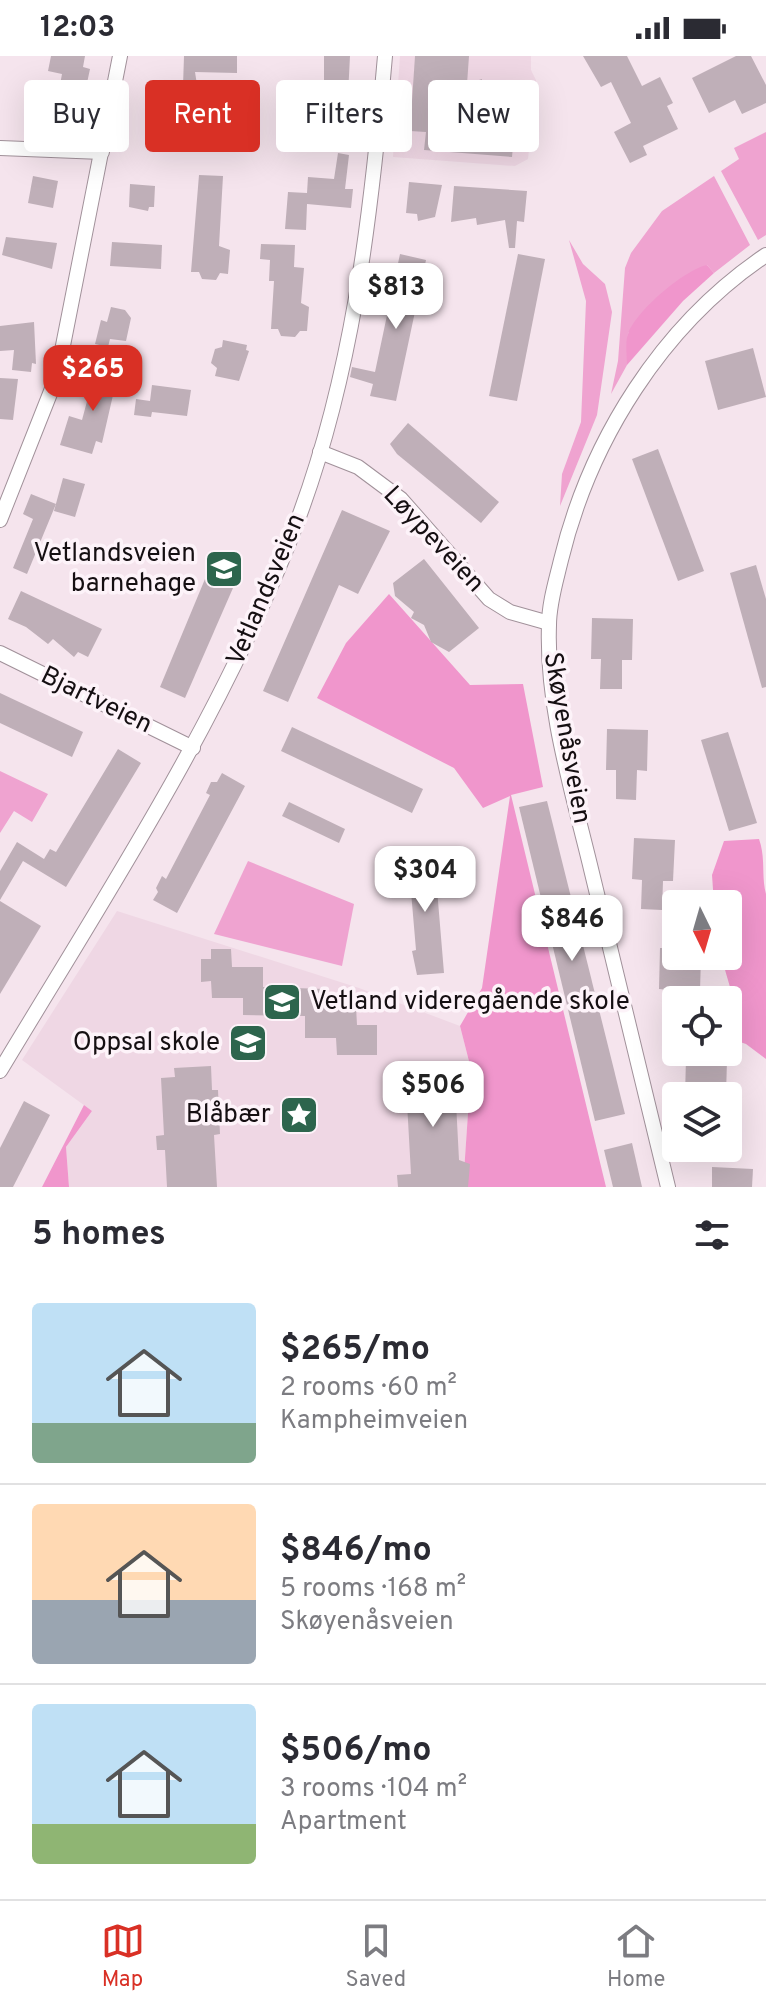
<!DOCTYPE html>
<meta charset="utf-8">
<style>
:root{--surface:#fff;--page:#f7f7f7;--text:#2b2b33;--muted:#7c7c81;--line:#e1e1e2;--accent:#d93025}
body{margin:0;font-family:Overpass,sans-serif;background:var(--page);color:var(--text);height:100vh;display:flex;flex-direction:column;font-size:30px;white-space:nowrap}
*{box-sizing:border-box;margin:0}
p{font-size:26px;color:var(--muted)}
.icon{flex:none;width:44px;height:44px;fill:none;stroke:currentColor;stroke-width:2;stroke-linecap:round;stroke-linejoin:round}
.map{position:relative;height:1131px;overflow:hidden}
.drawer{display:flex;flex-direction:column;background:var(--surface);flex:1}
.drawer>*{flex:none}
.banner{position:absolute;left:24px;top:24px;width:718px;height:72px;display:flex;gap:16px}
.needle{width:52px;rotate:175deg}
.buttons{position:absolute;left:662px;top:834px;display:grid;gap:16px}
.buttons a{display:grid;place-items:center;width:80px;height:80px;border-radius:8px;background:var(--surface);box-shadow:0 8px 32px #0002;font-size:40px}
.price{position:absolute;translate:-50% -68px;padding:0 18px;border-radius:16px;background:#fff;color:#222;font-size:26px;line-height:52px;filter:drop-shadow(0 2px 4px #0008)}
.price::after{content:'';position:absolute;left:50%;top:48px;width:24px;height:18px;margin-left:-12px;background:inherit;clip-path:polygon(0 0,100% 0,50% 100%)}
.price.active{background:var(--accent);color:#fff}
ul{padding:0;list-style:none}
li{display:flex;align-items:center;gap:24px;height:200px;padding:0 32px}
li+li{border-top:2px solid var(--line)}
li span{display:grid;place-items:center;flex:none;width:224px;height:160px;border-radius:8px;color:#555}
li>.icon{margin-inline-start:auto}
span .icon{width:96px;height:96px;fill:#fffc;stroke-width:1}
li b{font-size:34px}
h2{display:flex;justify-content:space-between;align-items:center;height:96px;padding:0 32px;font-size:34px}
.pill{padding:0 28px;border-radius:8px;background:var(--surface);box-shadow:0 8px 32px #0002;font-size:28px;line-height:72px}
.pill.active{background:var(--accent);color:#fff}
.status{display:flex;justify-content:space-between;align-items:center;height:56px;padding:0 40px;background:var(--surface);direction:ltr}
.status svg{height:22px;fill:currentColor}
.tab-bar{display:flex;justify-content:space-around;align-items:center;height:112px;border-top:2px solid var(--line);background:var(--surface);font-size:22px;color:var(--muted)}
.tab-bar a{display:grid;justify-items:center;gap:4px}
.tab-bar .active{color:var(--accent)}
.map>svg:first-child{display:block}
.built{fill:#efd7e4}
.green{fill:#efa3d0}
.forest{fill:#f096cc}
.building{fill:#bfafb8}
.lines{fill:none;stroke-linecap:round;stroke-linejoin:round}
.minor-casing{stroke:#a1919a;stroke-width:16}
.minor{stroke:#fff;stroke-width:14}
.labels{text-anchor:middle;dominant-baseline:central;stroke-width:7;stroke-linejoin:round;paint-order:stroke}
.street-label{font-size:26px;fill:#150f12;stroke:#fdf3f9}
.poi-label{font-size:26px;fill:#150f12;stroke:#fdf3f9;text-anchor:end}
</style>
<div class="status"><b>12:03</b><svg viewBox="0 0 49 12"><path d="M0 12V9h3v3zM5 12V6h3v6zM10 12V3h3v9zM15 12V0h3v12zM26 1h20v11H26zM47 4h2v5h-2z"/></svg></div>
<div class="map">
<svg width="766" height="1131" viewBox="0 0 766 1131">
<rect width="100%" height="100%" fill="#f5e4ed"/>
<g class="built">
<path d="M400 0H531V14L536 24 528 103 515 110 393 101Z"/>
<path d="M117 855 359 932 460 970 471 1013 463 1131H69L66 1091 92 1055 22 1004Z"/>
</g>
<g class="green">
<path d="M766 76V179L758 184 721 115 739 103 734 92Z"/>
<path d="M714 120 750 189 714 217 707 209 628 277 627 309 611 338 618 305 625 212 631 197 662 155Z"/>
<path d="M569 184 583 208 605 228 612 256 597 359 560 450 562 418 581 366 586 245Z"/>
<path d="M0 715 48 738 32 766 14 755 0 777Z"/>
<path d="M248 805 354 848 342 910 214 878Z"/>
</g>
<g class="forest">
<path d="M707 209 714 217 683 245 627 309C627 300 625 286 628 278 636 255 684 214 707 209Z"/>
<path d="M389 538 470 629 523 628 543 731 511 739 606 1131H463L471 1013 460 970 482 932 510 740 483 752 454 712 317 642 346 587Z"/>
<path d="M759 783C766 803 761 819 766 838V1003L746 988 728 982V951L732 938 721 900H728V848H714L712 819 724 785Z"/>
<path d="M84 1049 92 1055 66 1091 69 1131H42Z"/>
</g>
<g class="building">
<path d="M51 0H85L83 11 90 13 87 27 81 26 75 60H79L76 76 44 73 49 43 57 45 62 18 48 15Z"/>
<path d="M184 0H237V17L195 16 200 48 196 49 202 74 201 91 182 90 185 57 173 63 172 53H167L165 39 170 38 169 32 183 30Z"/>
<path d="M324 0H350L348 39H342L335 92 305 91 306 72 314 73 315 64H324Z"/>
<path d="M415 0H469L467 28 482 23 479 54 519 57 517 91 513 90 512 101 424 94 426 76 410 75Z"/>
<path d="M583 0H627L642 30 660 21 673 47 667 50 678 73 643 90 647 99 630 107 614 76 631 67 611 26 601 31Z"/>
<path d="M736 0H751L766 29V47L742 58 735 44 709 57 692 22Z"/>
<path d="M338 97 349 99 345 133H353L351 152 307 148 306 174 285 173 288 136 307 137 308 121 334 123Z"/>
<path d="M199 119 223 120 219 190 230 194 228 218 220 217 216 224 202 223 199 216H191Z"/>
<path d="M33 120 58 125 53 152 28 147Z"/>
<path d="M409 126 442 129 435 161 418 165 417 158 406 157Z"/>
<path d="M130 128 155 130 154 151H149L148 155 129 151Z"/>
<path d="M454 130 527 135 524 166 517 165 515 192H509L505 164 477 169 476 162 451 166Z"/>
<path d="M6 181 57 187 52 213 2 199Z"/>
<path d="M112 186 162 189 161 213 110 210Z"/>
<path d="M261 188 295 189 294 211 304 212 301 247 309 251 307 275H300L295 281 281 280 278 273H271L274 225H269L270 204 260 203Z"/>
<path d="M400 198 426 204 396 345 370 340 373 328 350 321 352 311 375 316Z"/>
<path d="M518 198 545 203 517 345 489 340Z"/>
<path d="M111 251 125 254 131 262 126 285 110 283 108 291 95 288 101 264 107 266Z"/>
<path d="M34 266 36 308 32 307 31 316 12 314 14 294 0 295V270Z"/>
<path d="M223 284 247 289 246 294 249 295 239 325 215 320 217 312 211 307 215 293 222 291Z"/>
<path d="M753 292 766 341 718 354 705 305Z"/>
<path d="M97 308 119 313 102 387 96 385 92 398 60 389 69 360 82 364Z"/>
<path d="M0 322 18 323 13 364 0 363Z"/>
<path d="M152 329 191 334 187 360 152 356 151 361 134 359 136 343 150 345Z"/>
<path d="M408 367 499 446 481 467 397 398 390 388Z"/>
<path d="M658 393 704 515 678 525 632 403Z"/>
<path d="M63 422 85 428 75 461 54 455Z"/>
<path d="M31 438 56 448 27 518 13 512 33 463 23 458Z"/>
<path d="M342 454 390 475 358 538 339 529 288 646 263 635Z"/>
<path d="M215 499 243 509 185 642 160 631Z"/>
<path d="M424 503 479 572 449 596 431 586 424 569 411 562 414 556 395 540 393 527Z"/>
<path d="M756 509 766 543V631L762 632 730 517Z"/>
<path d="M21 535 102 573 88 601 78 596 74 601 53 583 48 588 26 571 8 563Z"/>
<path d="M592 562 633 563 632 604H622V633H600L601 603H591Z"/>
<path d="M0 637 83 676 72 701 0 667Z"/>
<path d="M292 671 423 733 412 757 281 695Z"/>
<path d="M607 673 648 674 647 715 637 714 636 744 616 743V714H606Z"/>
<path d="M728 676 757 767 729 775 701 684Z"/>
<path d="M118 693 141 707 66 831 23 805 0 844V815L17 786 44 803 50 793 56 796Z"/>
<path d="M222 717 245 730 177 857 153 844 158 836 156 832 162 820 166 823 210 739 206 737 211 726H217Z"/>
<path d="M547 745 625 1058 595 1065 519 751Z"/>
<path d="M289 746 345 773 339 787 282 760Z"/>
<path d="M634 782 675 784 673 825H663L662 854 641 853 642 824 632 823Z"/>
<path d="M434 797 444 917 417 919 412 895 416 894 410 824H406L405 812 408 810 407 799Z"/>
<path d="M0 845 41 870 0 938Z"/>
<path d="M660 892H676V900H701L700 935 690 934 689 944H669V934L659 933Z"/>
<path d="M211 893H231L232 911H263V931L325 933V950H356L357 969H377V999H337L336 982H305V960L243 959V942H212L211 925 201 926V903H211Z"/>
<path d="M686 1002 727 1003 726 1040H685Z"/>
<path d="M454 1008 459 1104 470 1108 468 1131H398L397 1119 411 1118 405 1011Z"/>
<path d="M211 1010 212 1034H218L220 1078 214 1079 217 1131H167L165 1094H157L156 1080 164 1079 161 1022 175 1021 174 1012Z"/>
<path d="M24 1045 50 1059 13 1131H0V1092Z"/>
<path d="M632 1087 642 1131H613L604 1094Z"/>
<path d="M712 1111 753 1113 752 1131H712Z"/>
</g>
<g class="lines">
<defs>
<g id="minor">
<path d="M0 92 102 96"/>
<path d="M320 396 358 411 401 443 489 543 510 556 549 567"/>
<path d="M0 464 57 320 120 0"/>
<path d="M0 597 193 692"/>
<path d="M0 1015C105 840 217 670 292 479 352 327 371 162 385 0"/>
<path d="M668 1131C643 1025 617 919 591 813 572 734 546 651 549 569 549 547 556 525 561 504 590 384 662 269 766 199"/>
</g>
</defs>
<use href="#minor" class="minor-casing"/>
<use href="#minor" class="minor"/>
</g>
<defs>
<symbol id="school-square" viewBox="-11 -11 22 22"><rect x="-9" y="-9" width="18" height="18" rx="4" fill="#2d654d" stroke="#fdf3f9"/><path d="M0-5L7-2L0 1L-7-2ZM-4 1L0 2.5L4 1V4Q0 6-4 4Z" fill="#fff"/></symbol>
<symbol id="sight-square" viewBox="-11 -11 22 22"><rect x="-9" y="-9" width="18" height="18" rx="4" fill="#2d654d" stroke="#fdf3f9"/><path d="M0-6L1.8-2.2L6-1.7L2.9 1.2L3.7 5.4L0 3.3L-3.7 5.4L-2.9 1.2L-6-1.7L-1.8-2.2Z" fill="#fff"/></symbol>
</defs>
<g fill-rule="evenodd">
<use href="#school-square" x="202" y="491" width="44" height="44"/>
<use href="#school-square" x="260" y="924" width="44" height="44"/>
<use href="#school-square" x="226" y="965" width="44" height="44"/>
<use href="#sight-square" x="277" y="1037" width="44" height="44"/>
</g>
<g class="labels">
<g class="street-label">
<text transform="translate(433 484) rotate(47)">Løypeveien</text>
<text transform="translate(267 534) rotate(-67)">Vetlandsveien</text>
<text transform="translate(96 645) rotate(26)">Bjartveien</text>
<text transform="translate(566 682) rotate(80)">Skøyenåsveien</text>
</g>
<g class="poi-label">
<text x="196" y="498">Vetlandsveien<tspan x="196" dy="30">barnehage</tspan></text>
<text x="310" y="946" text-anchor="start">Vetland videregående skole</text>
<text x="220" y="987">Oppsal skole</text>
<text x="271" y="1059">Blåbær</text>
</g>
</g>
</svg>
<div class="buttons">
<a><svg class="needle" viewBox="-14 -14 28 28"><path d="M0-13l5 13h-10z" fill="#e53935"/><path d="M0 13l5-13h-10z" fill="#7c7c81"/></svg></a>
<a><svg class="icon" aria-label="locate" viewBox="0 0 24 24"><circle cx="12" cy="12" r="6"/><path d="M12 2v4M12 18v4M2 12h4M18 12h4"/></svg></a>
<a><svg class="icon" aria-label="layers" viewBox="0 0 24 24"><path d="M12 4l9 5-9 5-9-5zM3 14l9 5 9-5"/></svg></a>
</div>
<b class="price" style="left:396px;top:275px">$813</b>
<b class="price active" style="left:93px;top:357px">$265</b>
<b class="price" style="left:425px;top:858px">$304</b>
<b class="price" style="left:572px;top:907px">$846</b>
<b class="price" style="left:433px;top:1073px">$506</b>
<div class="banner">
<a class="pill">Buy</a>
<a class="pill active">Rent</a>
<a class="pill">Filters</a>
<a class="pill">New</a>
</div>
</div>
<section class="drawer">
<h2>5 homes<svg class="icon" aria-label="filters" viewBox="0 0 24 24"><path d="M4 7h16M4 17h16"/><circle cx="9" cy="7" r="2"/><circle cx="15" cy="17" r="2"/></svg></h2>
<ul>
<li><span style="background:linear-gradient(#bfe0f5 75%,#7fa58c 0)"><svg class="icon" aria-label="home" viewBox="0 0 24 24"><path d="M3 11l9-7 9 7M6 9v11h12V9"/></svg></span><div><b>$265/mo</b><p>2 rooms · 60 m²</p><p>Kampheimveien</p></div></li>
<li><span style="background:linear-gradient(#ffd9b3 60%,#9aa5b1 0)"><svg class="icon" aria-label="home" viewBox="0 0 24 24"><path d="M3 11l9-7 9 7M6 9v11h12V9"/></svg></span><div><b>$846/mo</b><p>5 rooms · 168 m²</p><p>Skøyenåsveien</p></div></li>
<li><span style="background:linear-gradient(#bfe0f5 75%,#8fb573 0)"><svg class="icon" aria-label="home" viewBox="0 0 24 24"><path d="M3 11l9-7 9 7M6 9v11h12V9"/></svg></span><div><b>$506/mo</b><p>3 rooms · 104 m²</p><p>Apartment</p></div></li>
</ul>
</section>
<nav class="tab-bar">
<a class="active"><svg class="icon" aria-label="map" viewBox="0 0 24 24"><path d="M3 6l6-2 6 2 6-2v14l-6 2-6-2-6 2zM9 4v14M15 6v14"/></svg>Map</a>
<a><svg class="icon" aria-label="saved" viewBox="0 0 24 24"><path d="M7 4h10v16l-5-4-5 4z"/></svg>Saved</a>
<a><svg class="icon" aria-label="home" viewBox="0 0 24 24"><path d="M3 11l9-7 9 7M6 9v11h12V9"/></svg>Home</a>
</nav>
